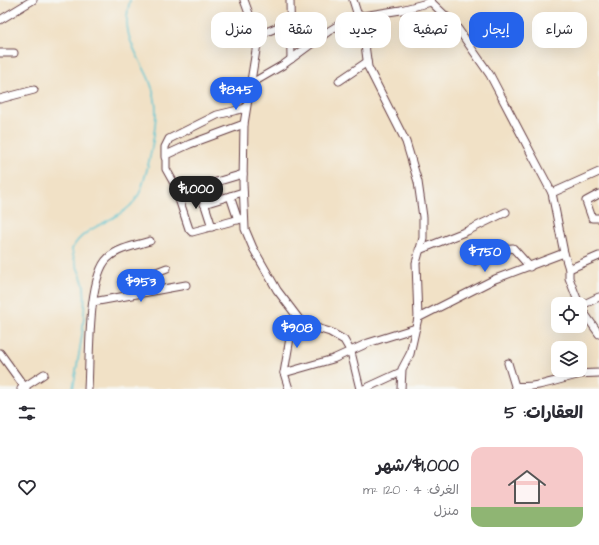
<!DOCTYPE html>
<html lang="ar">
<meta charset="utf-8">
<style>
:root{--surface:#fff;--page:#f7f7f7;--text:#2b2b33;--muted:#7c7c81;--accent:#2563eb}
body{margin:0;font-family:"Architects Daughter","Playpen Sans Arabic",sans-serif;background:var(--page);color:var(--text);direction:rtl;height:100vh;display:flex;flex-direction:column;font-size:15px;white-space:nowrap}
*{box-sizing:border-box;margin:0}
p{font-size:13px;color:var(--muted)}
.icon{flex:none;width:22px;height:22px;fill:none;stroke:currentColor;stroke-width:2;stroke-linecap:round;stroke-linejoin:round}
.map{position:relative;height:389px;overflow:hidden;direction:ltr}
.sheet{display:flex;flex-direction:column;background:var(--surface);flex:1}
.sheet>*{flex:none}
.banner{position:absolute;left:12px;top:12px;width:575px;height:36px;direction:rtl;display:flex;gap:8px}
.tools{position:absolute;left:551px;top:297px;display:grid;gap:8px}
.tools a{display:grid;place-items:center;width:36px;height:36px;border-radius:8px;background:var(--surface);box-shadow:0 4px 16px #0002;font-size:20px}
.price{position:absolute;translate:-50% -34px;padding:0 9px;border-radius:14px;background:var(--accent);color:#fff;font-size:13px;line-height:26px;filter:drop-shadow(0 1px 2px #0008)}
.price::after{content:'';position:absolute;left:50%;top:24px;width:12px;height:9px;margin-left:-6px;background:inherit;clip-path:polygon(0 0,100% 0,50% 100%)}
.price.current{background:#222;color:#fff}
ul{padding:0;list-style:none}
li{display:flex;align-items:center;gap:12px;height:100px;padding:0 16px}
li span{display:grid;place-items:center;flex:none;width:112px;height:80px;border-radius:12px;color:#555}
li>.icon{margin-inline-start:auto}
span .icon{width:48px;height:48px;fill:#fffc;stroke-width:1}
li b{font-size:17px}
h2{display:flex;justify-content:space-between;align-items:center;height:48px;padding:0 16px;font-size:17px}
.pill{padding:0 14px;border-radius:12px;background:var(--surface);box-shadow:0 4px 16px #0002;font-size:14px;line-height:36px}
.pill.current{background:var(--accent);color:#fff}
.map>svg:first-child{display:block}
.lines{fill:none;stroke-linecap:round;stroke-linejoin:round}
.stream{stroke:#59c4d3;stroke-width:1.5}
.minor-casing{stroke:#633c42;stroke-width:9}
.minor{stroke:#fff;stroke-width:7}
</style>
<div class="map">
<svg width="599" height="389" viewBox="0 0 599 389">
<rect width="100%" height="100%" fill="#f6f6f2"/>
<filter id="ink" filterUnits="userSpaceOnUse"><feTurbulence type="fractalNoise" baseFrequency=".025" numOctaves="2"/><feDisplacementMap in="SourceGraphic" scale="8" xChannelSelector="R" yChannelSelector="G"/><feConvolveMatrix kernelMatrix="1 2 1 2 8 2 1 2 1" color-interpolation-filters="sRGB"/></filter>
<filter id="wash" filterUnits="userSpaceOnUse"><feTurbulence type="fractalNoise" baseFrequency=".012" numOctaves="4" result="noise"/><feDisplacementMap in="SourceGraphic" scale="16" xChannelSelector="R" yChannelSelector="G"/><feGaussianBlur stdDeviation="0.9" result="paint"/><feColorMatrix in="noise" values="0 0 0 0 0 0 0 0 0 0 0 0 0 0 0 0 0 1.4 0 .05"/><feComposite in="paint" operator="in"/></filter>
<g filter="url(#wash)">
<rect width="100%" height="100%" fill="#f1e1c6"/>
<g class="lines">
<path class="stream" d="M73 389C78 357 87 320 84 287 82 274 73 262 72 249 86 221 127 222 140 192 148 171 159 122 155 100 149 61 117 45 130 0"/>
</g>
</g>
<g filter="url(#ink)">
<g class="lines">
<defs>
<g id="minor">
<path d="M244 0 258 38 244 124 243 183 245 229 253 248 277 290 299 319 307 325 330 332 344 340 351 352 360 389"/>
<path d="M290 0 291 59"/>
<path d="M353 0 358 16"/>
<path d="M429 0 456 26 490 75 552 193 564 253 569 269V278L579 304"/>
<path d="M361 15 368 67 406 142 418 182 423 217V238L416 263 418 318 410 354 402 369 401 389"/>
<path d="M0 20 33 0"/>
<path d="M257 36 290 22"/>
<path d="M0 53H14"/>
<path d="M339 81 367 62"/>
<path d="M252 83 283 65 329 31 350 18 401 10 431 2"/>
<path d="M0 99 34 90"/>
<path d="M165 157V147L169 139 217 115 246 108"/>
<path d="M243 174 186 191 180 194 179 199 189 229 192 232 244 218"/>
<path d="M199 187 212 227"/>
<path d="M552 193 599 172"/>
<path d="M180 194 166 169V155L190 144 244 124"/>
<path d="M599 194 586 201 592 218H599"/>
<path d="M230 196 238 220"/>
<path d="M204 204 243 192"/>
<path d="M419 250 467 231 506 212"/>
<path d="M467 251 475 261 501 249 513 248 530 267"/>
<path d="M569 269 599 256"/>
<path d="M146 292 154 273 167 268"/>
<path d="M93 302 186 285"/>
<path d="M580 306 599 297"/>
<path d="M580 307 599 334"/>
<path d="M418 318 495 279 564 253"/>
<path d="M0 353 26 389"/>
<path d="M508 363 515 386C534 389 557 380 577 375 584 373 591 373 599 373"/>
<path d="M284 373 291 332 299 319"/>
<path d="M21 389 44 374"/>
<path d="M88 389C90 360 87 277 108 258 118 248 137 245 150 241"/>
<path d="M289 389 284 373 333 359 368 343 416 328"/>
<path d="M364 389 401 372"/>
</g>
</defs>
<use href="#minor" class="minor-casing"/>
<use href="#minor" class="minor"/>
</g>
</g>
</svg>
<div class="tools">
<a><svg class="icon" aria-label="locate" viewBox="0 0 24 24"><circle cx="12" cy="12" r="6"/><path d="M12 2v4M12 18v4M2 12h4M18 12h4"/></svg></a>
<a><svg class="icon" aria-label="layers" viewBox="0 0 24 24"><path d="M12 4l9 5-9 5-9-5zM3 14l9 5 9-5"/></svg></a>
</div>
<b class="price" style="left:236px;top:111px">$845</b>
<b class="price current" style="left:196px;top:210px">$1,000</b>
<b class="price" style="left:485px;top:273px">$750</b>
<b class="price" style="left:141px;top:303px">$953</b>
<b class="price" style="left:297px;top:349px">$908</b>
<div class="banner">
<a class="pill">شراء</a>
<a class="pill current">إيجار</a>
<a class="pill">تصفية</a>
<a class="pill">جديد</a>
<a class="pill">شقة</a>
<a class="pill">منزل</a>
</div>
</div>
<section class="sheet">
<h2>العقارات: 5<svg class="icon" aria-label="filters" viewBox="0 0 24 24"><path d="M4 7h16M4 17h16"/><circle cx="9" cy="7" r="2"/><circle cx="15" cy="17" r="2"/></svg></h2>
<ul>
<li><span style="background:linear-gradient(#f6c9c9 75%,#8fb573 0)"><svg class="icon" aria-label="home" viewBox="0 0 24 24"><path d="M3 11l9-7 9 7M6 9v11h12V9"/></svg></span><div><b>$1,000/شهر</b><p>الغرف: 4 · 120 m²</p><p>منزل</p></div><svg class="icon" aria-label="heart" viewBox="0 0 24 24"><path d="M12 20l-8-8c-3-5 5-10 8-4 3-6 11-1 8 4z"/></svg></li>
</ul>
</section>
